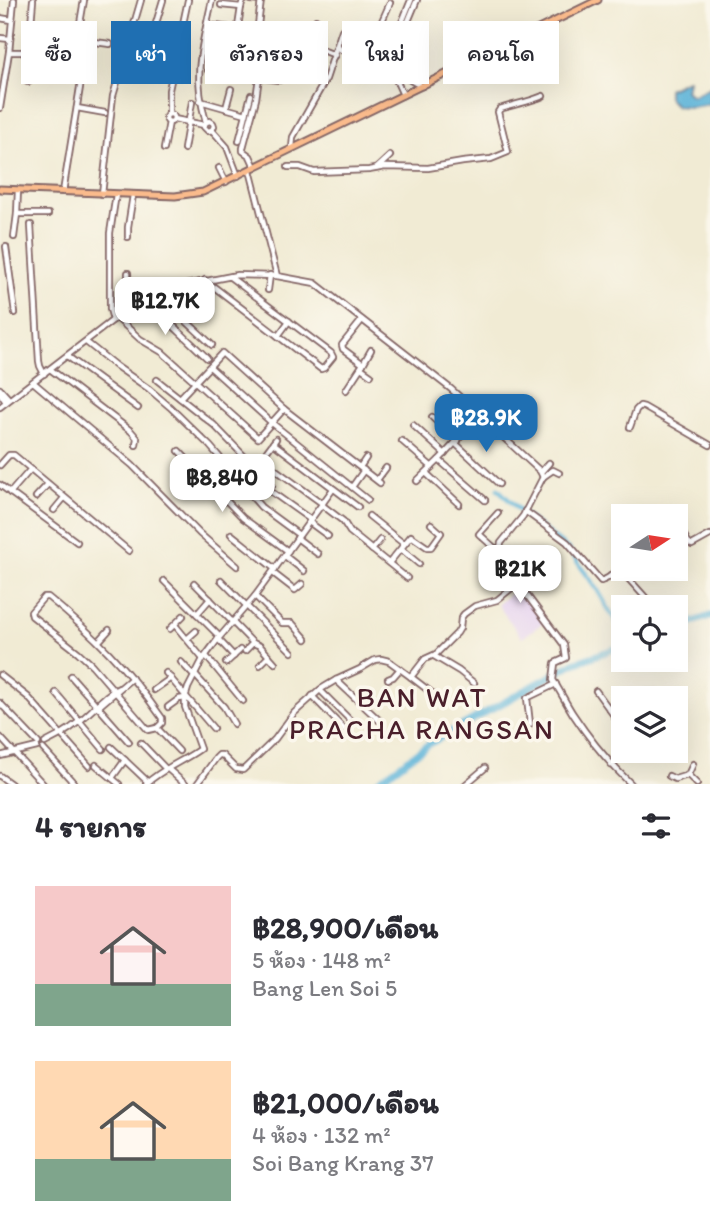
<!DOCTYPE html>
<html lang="th">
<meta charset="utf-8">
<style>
:root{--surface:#fff;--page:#f2f2f3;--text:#2b2b33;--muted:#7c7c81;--accent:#1f6fb2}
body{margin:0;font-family:Itim,"Playpen Sans Thai",sans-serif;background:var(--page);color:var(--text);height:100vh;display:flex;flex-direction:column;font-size:26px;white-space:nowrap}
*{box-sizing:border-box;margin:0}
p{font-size:23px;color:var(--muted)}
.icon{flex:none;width:38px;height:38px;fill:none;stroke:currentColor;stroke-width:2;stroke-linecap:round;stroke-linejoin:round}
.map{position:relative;height:784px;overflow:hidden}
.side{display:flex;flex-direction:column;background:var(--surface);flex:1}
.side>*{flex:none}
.banner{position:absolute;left:21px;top:21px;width:668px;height:63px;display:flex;gap:14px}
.needle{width:46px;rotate:78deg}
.buttons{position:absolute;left:611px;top:504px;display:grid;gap:14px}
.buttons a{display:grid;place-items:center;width:77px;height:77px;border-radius:0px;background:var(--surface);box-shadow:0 7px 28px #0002;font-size:35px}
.price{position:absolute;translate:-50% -60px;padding:0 16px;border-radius:14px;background:#fff;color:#222;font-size:23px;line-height:46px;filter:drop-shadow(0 2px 4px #0008)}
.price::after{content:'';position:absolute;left:50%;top:42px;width:21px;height:16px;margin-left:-10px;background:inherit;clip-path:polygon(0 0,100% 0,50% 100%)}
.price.selected{background:var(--accent);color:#fff}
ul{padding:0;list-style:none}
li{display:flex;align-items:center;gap:21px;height:175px;padding:0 35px}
li span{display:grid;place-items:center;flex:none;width:196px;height:140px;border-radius:0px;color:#555}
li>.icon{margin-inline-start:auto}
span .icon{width:84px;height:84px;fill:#fffc;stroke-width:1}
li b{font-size:30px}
h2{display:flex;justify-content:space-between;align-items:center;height:84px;padding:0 35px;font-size:30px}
.chip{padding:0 24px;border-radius:0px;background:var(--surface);box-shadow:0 7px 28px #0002;font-size:24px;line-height:63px}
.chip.selected{background:var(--accent);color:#fff}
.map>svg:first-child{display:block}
.built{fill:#e6d3f0}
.water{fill:#5bb3d8;stroke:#526982;stroke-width:2}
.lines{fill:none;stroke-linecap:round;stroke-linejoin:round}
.canal{stroke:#5bb3d8;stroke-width:4.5}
.river{stroke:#5bb3d8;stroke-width:7}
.minor-casing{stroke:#846666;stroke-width:8}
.major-casing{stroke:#846666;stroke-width:9}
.minor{stroke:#fff;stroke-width:4.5}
.major{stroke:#fabb8c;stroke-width:5}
.labels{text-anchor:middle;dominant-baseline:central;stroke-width:7;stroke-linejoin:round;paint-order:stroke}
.quarter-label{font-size:28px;letter-spacing:2px;fill:#4a1f2b;stroke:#fbf7ec}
</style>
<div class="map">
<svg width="710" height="784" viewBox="0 0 710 784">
<rect width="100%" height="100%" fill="#fbf7ec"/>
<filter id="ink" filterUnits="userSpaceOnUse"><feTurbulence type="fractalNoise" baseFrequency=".0143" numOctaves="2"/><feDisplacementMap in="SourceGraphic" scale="14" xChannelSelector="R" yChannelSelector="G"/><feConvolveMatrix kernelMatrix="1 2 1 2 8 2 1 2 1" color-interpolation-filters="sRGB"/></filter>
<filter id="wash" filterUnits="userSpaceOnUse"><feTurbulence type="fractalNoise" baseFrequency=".00686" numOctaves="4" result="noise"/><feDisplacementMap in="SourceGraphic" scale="28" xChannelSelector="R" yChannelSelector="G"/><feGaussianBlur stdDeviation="1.57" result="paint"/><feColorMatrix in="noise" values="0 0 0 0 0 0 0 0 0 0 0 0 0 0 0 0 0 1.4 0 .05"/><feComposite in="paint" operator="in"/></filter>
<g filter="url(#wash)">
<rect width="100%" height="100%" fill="#f1ebd4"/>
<path class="built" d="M518 588 544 622 522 638 497 604Z"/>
<path class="water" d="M688 80 686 91 692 96 710 87V104L691 107 676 106 668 97V89Z"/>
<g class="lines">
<path class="canal" d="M498 489 521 512 569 550 597 589 623 634"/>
<g class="river">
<path d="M676 628 710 616"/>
<path d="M374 784 429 744 574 663 623 646"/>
</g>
</g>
</g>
<g filter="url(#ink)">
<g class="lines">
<defs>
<g id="minor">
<path d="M163 0 144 63 173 70"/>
<path d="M251 0 261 1"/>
<path d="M417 0 394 55C395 72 408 80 422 86"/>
<path d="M221 5 241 7"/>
<path d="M0 18 12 20"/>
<path d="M316 20 309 45 335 55"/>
<path d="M215 26 238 29"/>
<path d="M378 30 389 35"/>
<path d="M0 38 10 39"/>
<path d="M87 41 110 44"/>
<path d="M337 47 365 65"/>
<path d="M31 49 30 37 33 0"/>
<path d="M222 50 235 51"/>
<path d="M9 52H27L35 47 86 56"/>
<path d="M356 58 378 30 390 3"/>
<path d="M208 70 279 80"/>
<path d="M231 73 241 7 243 1 245 0"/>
<path d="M252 76 261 0"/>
<path d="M48 77 52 50"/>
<path d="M273 79 277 56"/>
<path d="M28 82 30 51"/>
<path d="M403 95 390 66 389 54 411 0"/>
<path d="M200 101 246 114"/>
<path d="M0 108 9 52 14 0"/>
<path d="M77 108 105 113"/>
<path d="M226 108 231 89"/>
<circle cx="170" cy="118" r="4"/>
<path d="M169 114V90L188 0"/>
<path d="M174 119 204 125"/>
<path d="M206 122 210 121 213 123 214 126 212 130 208 131 204 127 206 122C192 74 202 47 212 0"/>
<path d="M212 130 227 147 238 176"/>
<path d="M239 141 251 95"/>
<path d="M292 148 293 137 326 79 342 30 354 34"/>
<path d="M164 149 169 122"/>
<path d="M184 149 192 102"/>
<path d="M255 167 250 156 243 151V148L256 99 259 77"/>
<path d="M288 167H300L314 172 369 170 385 167 428 168 463 162 491 159 508 152 498 112 500 109C515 104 529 102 543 96"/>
<path d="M219 168 226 182"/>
<path d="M377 168 390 156"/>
<path d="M250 170 277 276"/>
<path d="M18 190 17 214H48"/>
<path d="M63 192 87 44V41L80 39 78 35 84 0"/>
<path d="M102 194 113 96 141 0"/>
<path d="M31 225 39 361 40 366 44 374"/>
<path d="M14 237 17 214"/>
<path d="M128 237V227L133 195"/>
<path d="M6 247 15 313"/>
<path d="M128 273 129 301 130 306"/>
<path d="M205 280 321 369 324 368 333 357 331 353 230 277"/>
<path d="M268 290 270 275"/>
<path d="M155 292 212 345"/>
<path d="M143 297 207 358"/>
<path d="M116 317 140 339 162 352 258 438 284 409"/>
<path d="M113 320 110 309V233L116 194"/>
<path d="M278 336 289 321"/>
<path d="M86 342 116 366 149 389 170 407 210 446 228 467"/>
<path d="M67 356 138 408"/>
<path d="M363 364 371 350"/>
<path d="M210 367 272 423 368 500"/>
<path d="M361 368 371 375"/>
<path d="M50 369 131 431 137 438 136 445"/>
<path d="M157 380 214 425 272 485"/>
<path d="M33 382 132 465 200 534 237 566"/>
<path d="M0 389 9 399"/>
<path d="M346 390 363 364 343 349 342 345 362 320"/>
<path d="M0 393 6 402"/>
<path d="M180 398 222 353 284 409 380 483"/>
<path d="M0 407 143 297 165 289 237 275 277 276 315 283 451 389 540 471 543 477"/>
<path d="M480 416 439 460 485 500"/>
<path d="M432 417 458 441"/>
<path d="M413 425 445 454"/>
<path d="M630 427 636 410 640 406 644 407 710 445"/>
<path d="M469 430 475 427 483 419"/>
<path d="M402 441 432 467"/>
<path d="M273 443 358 507"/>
<path d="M455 443 499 484"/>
<path d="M179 451 243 518 288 551"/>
<path d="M267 451 276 439"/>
<path d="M0 465 9 455H14L129 551"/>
<path d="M272 467 323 504"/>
<path d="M360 467 366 458"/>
<path d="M541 472 549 463"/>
<path d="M426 473 459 504"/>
<path d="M232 474 261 507 299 535"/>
<path d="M543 477 523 516 501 543 499 552 502 562 564 645 566 658 555 663 553 680C560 691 566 703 573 714 590 740 609 763 631 784"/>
<path d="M543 477 553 470 559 473"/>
<path d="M377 480 386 468"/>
<path d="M417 481 439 460"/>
<path d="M0 485 77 542"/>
<path d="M352 487 364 470"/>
<path d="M10 493 30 470"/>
<path d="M273 493 311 520"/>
<path d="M36 497 48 484"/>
<path d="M322 505 343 521 350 532 407 578"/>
<path d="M54 510 64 498"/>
<path d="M525 511 567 542 601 581C619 575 616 564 623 550"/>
<path d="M498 513 479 534 499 552"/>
<path d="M369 516 404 544"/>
<path d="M309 522 328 536"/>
<path d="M676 522 688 542 692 545 710 535"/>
<path d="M231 534 275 569"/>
<path d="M297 538 318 554"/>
<path d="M401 549 419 564"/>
<path d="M372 550 380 540"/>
<path d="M285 556 304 571"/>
<path d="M389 563 411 536 427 547H431L441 533 431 524"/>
<path d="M488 563 500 555"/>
<path d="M618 567 645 597"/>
<path d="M273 573 295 590 302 584"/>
<path d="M221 580 292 652"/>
<path d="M164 581 219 636"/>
<path d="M194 583 253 643 260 646 275 663"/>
<path d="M255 596 282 623H292L306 639"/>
<path d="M44 597H48C93 634 128 669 162 718V723L157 728 148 730 92 665 78 652 32 616 31 612Z"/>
<path d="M197 614 210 599"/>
<path d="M175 625 203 659"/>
<path d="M170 629 183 616"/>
<path d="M187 639 196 631"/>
<path d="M218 639 234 656"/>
<path d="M99 641 109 630"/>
<path d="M245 651 253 643"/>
<path d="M206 656 243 701"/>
<path d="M434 656 459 671 474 683"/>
<path d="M181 662 194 676"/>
<path d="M226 663 240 650"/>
<path d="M260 665 269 656"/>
<path d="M166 673 213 728"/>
<path d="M0 675 28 697 89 766"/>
<path d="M195 675 224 707 234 724"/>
<path d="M71 676 129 742"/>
<path d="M411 677 441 700"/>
<path d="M388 679 393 677 400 669"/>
<path d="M336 680 381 722"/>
<path d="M154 690 171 678"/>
<path d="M320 690 349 719"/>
<path d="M596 691 623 728"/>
<path d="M56 693 103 749"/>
<path d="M312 696 346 731"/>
<path d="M0 703 38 743"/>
<path d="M98 707 132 678"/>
<path d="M168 707 179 699 185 698"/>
<path d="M530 724 527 698 556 684"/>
<path d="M157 728 179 751"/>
<path d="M0 737 43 784"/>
<path d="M45 743C62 735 79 723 92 710 101 701 108 693 119 688"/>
<path d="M141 743 166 769"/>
<path d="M111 747 148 782"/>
<path d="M43 749 73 782"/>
<path d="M0 756 37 747"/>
<path d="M96 765 119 784"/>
<path d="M611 765 628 751"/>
<path d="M168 769 185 784"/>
<path d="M688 775 697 784"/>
<path d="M0 776 11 784"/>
<path d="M669 776 675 779 688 775 693 764"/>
<path d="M112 778 125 760"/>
<path d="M146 784C161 769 182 762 200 749L185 707V698L188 688 203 659 218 639 255 596 333 489"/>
<path d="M197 784 216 758 219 755H222L236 769 243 770 275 739 294 713 321 689 336 680 360 669 375 660 381 659 389 661 411 677 425 659 436 654 457 633 460 628 461 618 464 614 475 606 497 600 519 582"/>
<path d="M466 784 485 768"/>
</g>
<path id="major" d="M0 189 175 196 203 192 598 0"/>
</defs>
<use href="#minor" class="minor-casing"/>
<use href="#major" class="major-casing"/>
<use href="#minor" class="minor"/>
<use href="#major" class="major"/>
</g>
</g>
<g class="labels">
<g class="quarter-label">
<text x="422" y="697">BAN WAT<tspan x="422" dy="32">PRACHA RANGSAN</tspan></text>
</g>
</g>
</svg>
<div class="buttons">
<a><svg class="needle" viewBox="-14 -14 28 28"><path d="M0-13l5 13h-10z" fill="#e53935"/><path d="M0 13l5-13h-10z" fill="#7c7c81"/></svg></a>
<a><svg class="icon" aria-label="locate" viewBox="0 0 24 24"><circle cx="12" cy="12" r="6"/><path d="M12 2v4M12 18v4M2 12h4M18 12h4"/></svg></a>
<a><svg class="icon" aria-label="layers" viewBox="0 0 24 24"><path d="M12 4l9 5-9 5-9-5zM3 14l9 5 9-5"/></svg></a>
</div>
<b class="price" style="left:165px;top:337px">฿12.7K</b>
<b class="price selected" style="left:486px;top:454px">฿28.9K</b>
<b class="price" style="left:222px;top:514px">฿8,840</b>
<b class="price" style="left:520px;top:605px">฿21K</b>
<div class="banner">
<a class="chip">ซื้อ</a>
<a class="chip selected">เช่า</a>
<a class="chip">ตัวกรอง</a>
<a class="chip">ใหม่</a>
<a class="chip">คอนโด</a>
</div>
</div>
<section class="side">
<h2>4 รายการ<svg class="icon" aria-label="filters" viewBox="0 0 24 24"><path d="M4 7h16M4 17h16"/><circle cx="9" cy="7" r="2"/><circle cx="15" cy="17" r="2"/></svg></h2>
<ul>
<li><span style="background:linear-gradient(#f6c9c9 70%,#7fa58c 0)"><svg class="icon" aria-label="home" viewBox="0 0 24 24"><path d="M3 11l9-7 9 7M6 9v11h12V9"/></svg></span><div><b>฿28,900/เดือน</b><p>5 ห้อง · 148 m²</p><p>Bang Len Soi 5</p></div></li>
<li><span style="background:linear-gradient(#ffd9b3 70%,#7fa58c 0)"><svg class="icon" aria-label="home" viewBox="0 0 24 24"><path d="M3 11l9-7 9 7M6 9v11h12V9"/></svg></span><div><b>฿21,000/เดือน</b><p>4 ห้อง · 132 m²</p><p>Soi Bang Krang 37</p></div></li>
</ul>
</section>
